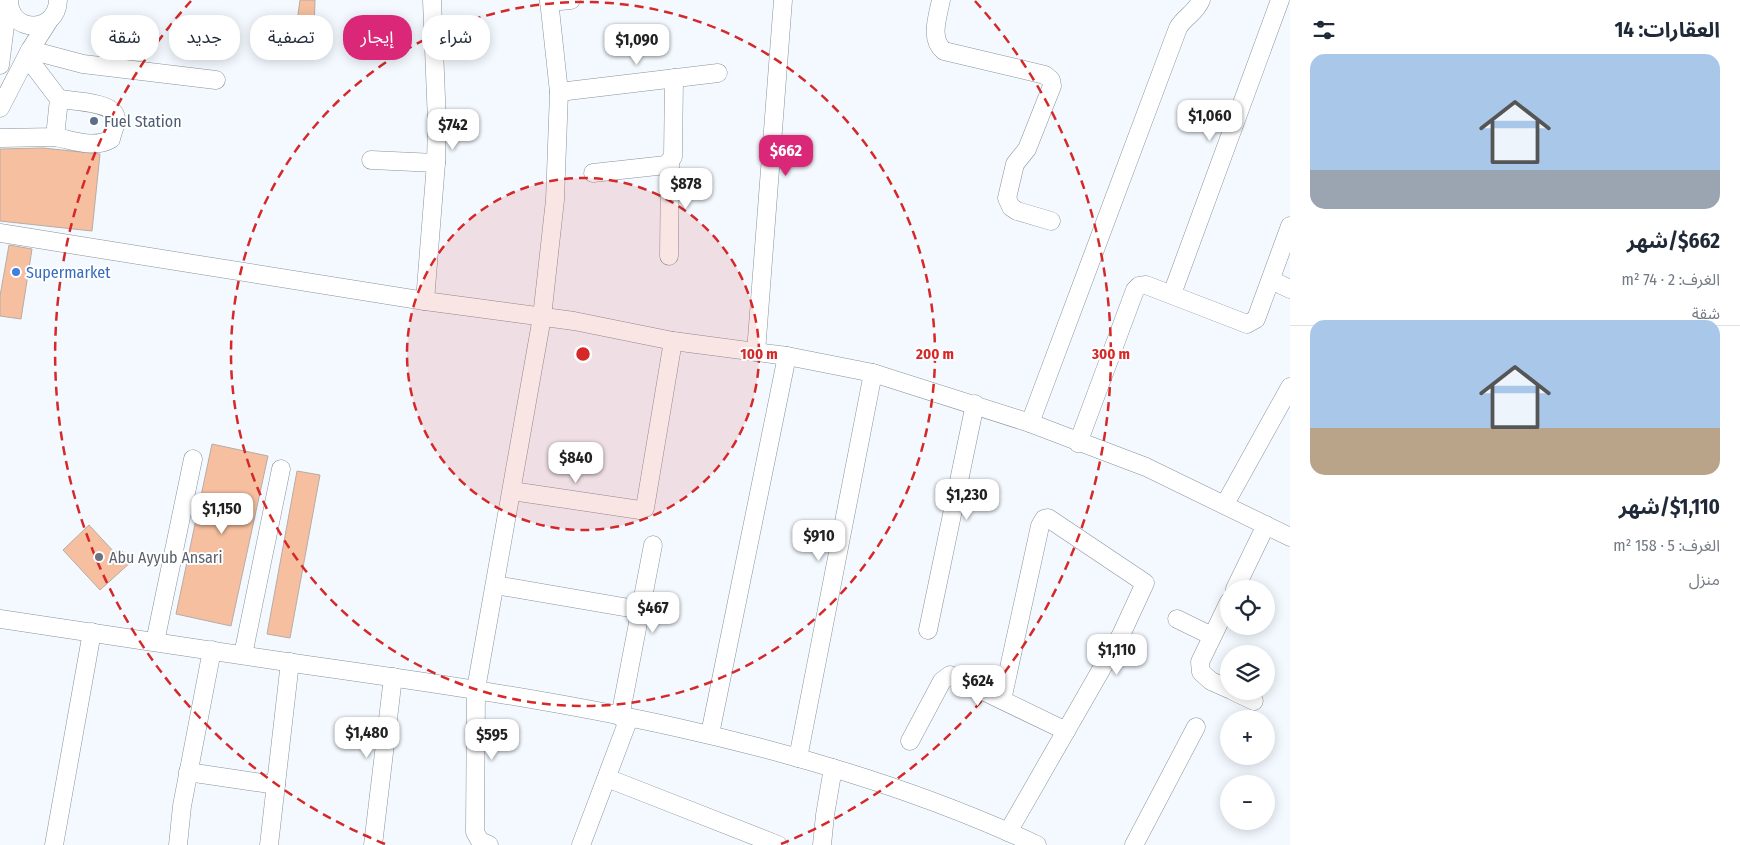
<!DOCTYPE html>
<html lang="ar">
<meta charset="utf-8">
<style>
:root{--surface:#fff;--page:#f2f2f3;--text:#1f2937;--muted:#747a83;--line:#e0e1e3;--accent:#db2777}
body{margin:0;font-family:"Fira Sans Condensed","Noto Sans Arabic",sans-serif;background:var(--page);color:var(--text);direction:rtl;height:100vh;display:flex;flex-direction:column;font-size:19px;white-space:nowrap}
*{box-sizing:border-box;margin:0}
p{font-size:16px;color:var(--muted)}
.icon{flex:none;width:28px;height:28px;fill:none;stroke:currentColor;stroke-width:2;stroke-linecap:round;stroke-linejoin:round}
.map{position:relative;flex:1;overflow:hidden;direction:ltr}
.side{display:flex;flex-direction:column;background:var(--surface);width:450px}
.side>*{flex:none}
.hud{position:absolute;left:15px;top:15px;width:475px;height:45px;direction:rtl;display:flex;gap:10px}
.buttons{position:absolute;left:1220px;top:580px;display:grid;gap:10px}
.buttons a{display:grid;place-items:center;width:55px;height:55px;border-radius:50%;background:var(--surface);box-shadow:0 2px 12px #0003;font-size:25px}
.price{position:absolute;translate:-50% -42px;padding:0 11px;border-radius:10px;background:#fff;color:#222;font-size:16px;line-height:32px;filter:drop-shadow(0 1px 2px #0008)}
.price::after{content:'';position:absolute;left:50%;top:30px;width:15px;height:11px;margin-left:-8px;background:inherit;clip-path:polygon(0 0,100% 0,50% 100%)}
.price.on{background:var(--accent);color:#fff}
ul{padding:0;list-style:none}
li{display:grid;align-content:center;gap:10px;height:265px;padding:0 20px}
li+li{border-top:1px solid var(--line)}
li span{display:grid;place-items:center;height:155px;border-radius:15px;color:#555}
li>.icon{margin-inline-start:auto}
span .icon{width:90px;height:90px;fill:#fffc;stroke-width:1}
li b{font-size:21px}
h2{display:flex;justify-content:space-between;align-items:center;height:60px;padding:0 20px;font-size:21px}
.tag{padding:0 18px;border-radius:20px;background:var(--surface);box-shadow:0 2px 12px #0003;font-size:18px;line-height:45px}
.tag.on{background:var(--accent);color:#fff}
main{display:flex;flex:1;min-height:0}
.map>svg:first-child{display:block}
.building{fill:#f6bf9f;stroke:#b7aca5}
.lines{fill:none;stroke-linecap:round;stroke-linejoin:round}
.minor-casing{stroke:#89939b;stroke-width:19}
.minor{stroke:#fff;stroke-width:18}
.ring{fill:none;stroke:#d62828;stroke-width:2.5;stroke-dasharray:9 6}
.service-dot{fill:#5c6f8a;stroke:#fff;stroke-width:2}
.shop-dot{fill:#3f7fe0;stroke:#fff;stroke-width:2}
.worship-dot{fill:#6b7280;stroke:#fff;stroke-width:2}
.labels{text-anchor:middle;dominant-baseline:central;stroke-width:4;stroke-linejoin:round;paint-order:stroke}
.service-label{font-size:16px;fill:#4e5e75;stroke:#fff;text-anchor:start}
.shop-label{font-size:16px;fill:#366cbe;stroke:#fff;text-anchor:start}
.worship-label{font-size:16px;fill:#5b616d;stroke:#fff;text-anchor:start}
.centre{fill:#d62828;stroke:#fff;stroke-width:2.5}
.ring-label{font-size:15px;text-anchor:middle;font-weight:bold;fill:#d62828;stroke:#fff;stroke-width:4;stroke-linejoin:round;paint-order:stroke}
</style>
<main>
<section class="side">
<h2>العقارات: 14<svg class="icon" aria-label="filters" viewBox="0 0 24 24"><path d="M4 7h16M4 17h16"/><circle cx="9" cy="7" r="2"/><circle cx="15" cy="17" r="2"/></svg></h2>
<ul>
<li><span style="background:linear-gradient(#a9c7e8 75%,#9aa5b1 0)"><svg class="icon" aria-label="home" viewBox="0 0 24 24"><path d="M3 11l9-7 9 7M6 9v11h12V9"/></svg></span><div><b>$662/شهر</b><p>الغرف: 2 · 74 m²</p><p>شقة</p></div></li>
<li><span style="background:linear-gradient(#a9c7e8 70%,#b9a48a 0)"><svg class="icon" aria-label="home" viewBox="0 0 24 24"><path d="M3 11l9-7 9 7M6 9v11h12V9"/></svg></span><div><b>$1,110/شهر</b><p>الغرف: 5 · 158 m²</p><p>منزل</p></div></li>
</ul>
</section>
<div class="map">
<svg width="1290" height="845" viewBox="0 0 1290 845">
<rect width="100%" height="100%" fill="#f3f9ff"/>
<g class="building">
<path d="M300 0H315L314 33 296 29Z"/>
<path d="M43 148 100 154 92 231 0 221V149Z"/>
<path d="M9 245 32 249 21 319 0 316V296Z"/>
<path d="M212 444 268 456 231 626 176 614Z"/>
<path d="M297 471 320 475 290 638 267 634Z"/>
<path d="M89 525 115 553 120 549 132 561 100 590 63 550Z"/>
</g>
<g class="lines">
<defs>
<g id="minor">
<path d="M9 0C9 34 57 34 58 0"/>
<path d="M941 0C938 16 929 39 944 51L1045 75 1051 80 1052 86 1027 149 1015 164 1007 198 1011 207 1017 211 1051 221"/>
<path d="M549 2 571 0"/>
<path d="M30 50 83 64 216 80"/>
<path d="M0 65 8 2"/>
<path d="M559 92 718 73"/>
<path d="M0 108 30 50 48 22"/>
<path d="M55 137C73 140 94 149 111 139 112 133 116 126 116 119 116 102 73 101 59 99"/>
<path d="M0 138 55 137 59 99 27 57"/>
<path d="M371 160 436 163"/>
<path d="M593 173 666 165 673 157 674 78"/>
<path d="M0 233 425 301 574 321 673 341 787 356 873 373 1030 423 1146 467 1290 537"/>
<path d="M669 256 670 162"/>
<path d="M1271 280 1290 289"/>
<path d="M1172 294 1280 0"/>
<path d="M425 301 436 163 437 122 432 0"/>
<path d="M756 352 783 0"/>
<path d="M1030 423 1178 28C1185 16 1195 14 1201 0"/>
<path d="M1078 443 1135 290 1139 286 1146 285 1247 324 1256 319 1290 226"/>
<path d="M512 491 640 510 645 508 673 341"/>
<path d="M1225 504 1290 387"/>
<path d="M495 585 641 610"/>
<path d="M1235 589 1266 525"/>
<path d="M1229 602 1200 662 1201 672 1211 681 1229 689"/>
<path d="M0 619C102 634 205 650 307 665 555 700 808 738 1037 845"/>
<path d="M1177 619 1212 636"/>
<path d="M928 630 975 404"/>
<path d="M155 642 193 459"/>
<path d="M243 655 281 469"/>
<path d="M1233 691 1254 701"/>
<path d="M1002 700 1040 526 1044 519 1048 518 1145 583 1121 635 1008 832"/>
<path d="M620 717 653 545"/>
<path d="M710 734 787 356"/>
<path d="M910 741 942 681 950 675 1066 731"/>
<path d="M798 758 873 373"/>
<path d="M188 772 276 785"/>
<path d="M607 778 778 845"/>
<path d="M54 845 92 632"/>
<path d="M178 845 182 806 212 650"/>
<path d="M269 845 290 662"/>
<path d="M373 845 393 677"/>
<path d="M489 845 480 841 475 832 476 689 542 317 555 200 559 92 549 0"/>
<path d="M581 845 629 718"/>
<path d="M822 845 825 815 833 768"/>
<path d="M1134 845 1196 727"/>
</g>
</defs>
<use href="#minor" class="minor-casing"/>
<use href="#minor" class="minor"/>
</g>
<circle cx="583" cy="354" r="176" fill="#d62828" fill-opacity=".12"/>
<g class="ring">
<circle cx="583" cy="354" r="176"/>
<circle cx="583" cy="354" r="352"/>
<path d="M385 844A528 528 0 0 1 191 1M975 1A528 528 0 0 1 781 844"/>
</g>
<circle class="service-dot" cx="94" cy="121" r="5"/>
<circle class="shop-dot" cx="16" cy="272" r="5"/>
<circle class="worship-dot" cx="99" cy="557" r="5"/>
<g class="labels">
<g class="service-label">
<text x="104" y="121">Fuel Station</text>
</g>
<g class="shop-label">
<text x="26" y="272">Supermarket</text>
</g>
<g class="worship-label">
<text x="109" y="557">Abu Ayyub Ansari</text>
</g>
</g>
<circle cx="583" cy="354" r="8" class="centre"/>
<g class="ring-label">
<text x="759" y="359">100 m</text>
<text x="935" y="359">200 m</text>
<text x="1111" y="359">300 m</text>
</g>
</svg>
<div class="buttons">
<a><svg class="icon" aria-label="locate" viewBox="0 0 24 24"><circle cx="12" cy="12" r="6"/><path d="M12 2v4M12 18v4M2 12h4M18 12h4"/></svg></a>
<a><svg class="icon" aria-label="layers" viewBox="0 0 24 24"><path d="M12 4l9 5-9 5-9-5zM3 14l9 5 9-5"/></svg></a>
<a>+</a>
<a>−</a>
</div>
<b class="price" style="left:637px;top:66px">$1,090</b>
<b class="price" style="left:1210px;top:142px">$1,060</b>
<b class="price" style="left:453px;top:151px">$742</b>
<b class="price on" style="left:786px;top:177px">$662</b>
<b class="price" style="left:686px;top:210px">$878</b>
<b class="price" style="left:576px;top:484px">$840</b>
<b class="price" style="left:967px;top:521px">$1,230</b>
<b class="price" style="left:222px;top:535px">$1,150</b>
<b class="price" style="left:819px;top:562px">$910</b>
<b class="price" style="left:653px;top:634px">$467</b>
<b class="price" style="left:1117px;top:676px">$1,110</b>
<b class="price" style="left:978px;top:707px">$624</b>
<b class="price" style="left:367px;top:759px">$1,480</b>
<b class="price" style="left:492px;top:761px">$595</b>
<div class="hud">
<a class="tag">شراء</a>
<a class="tag on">إيجار</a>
<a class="tag">تصفية</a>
<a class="tag">جديد</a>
<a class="tag">شقة</a>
</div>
</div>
</main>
